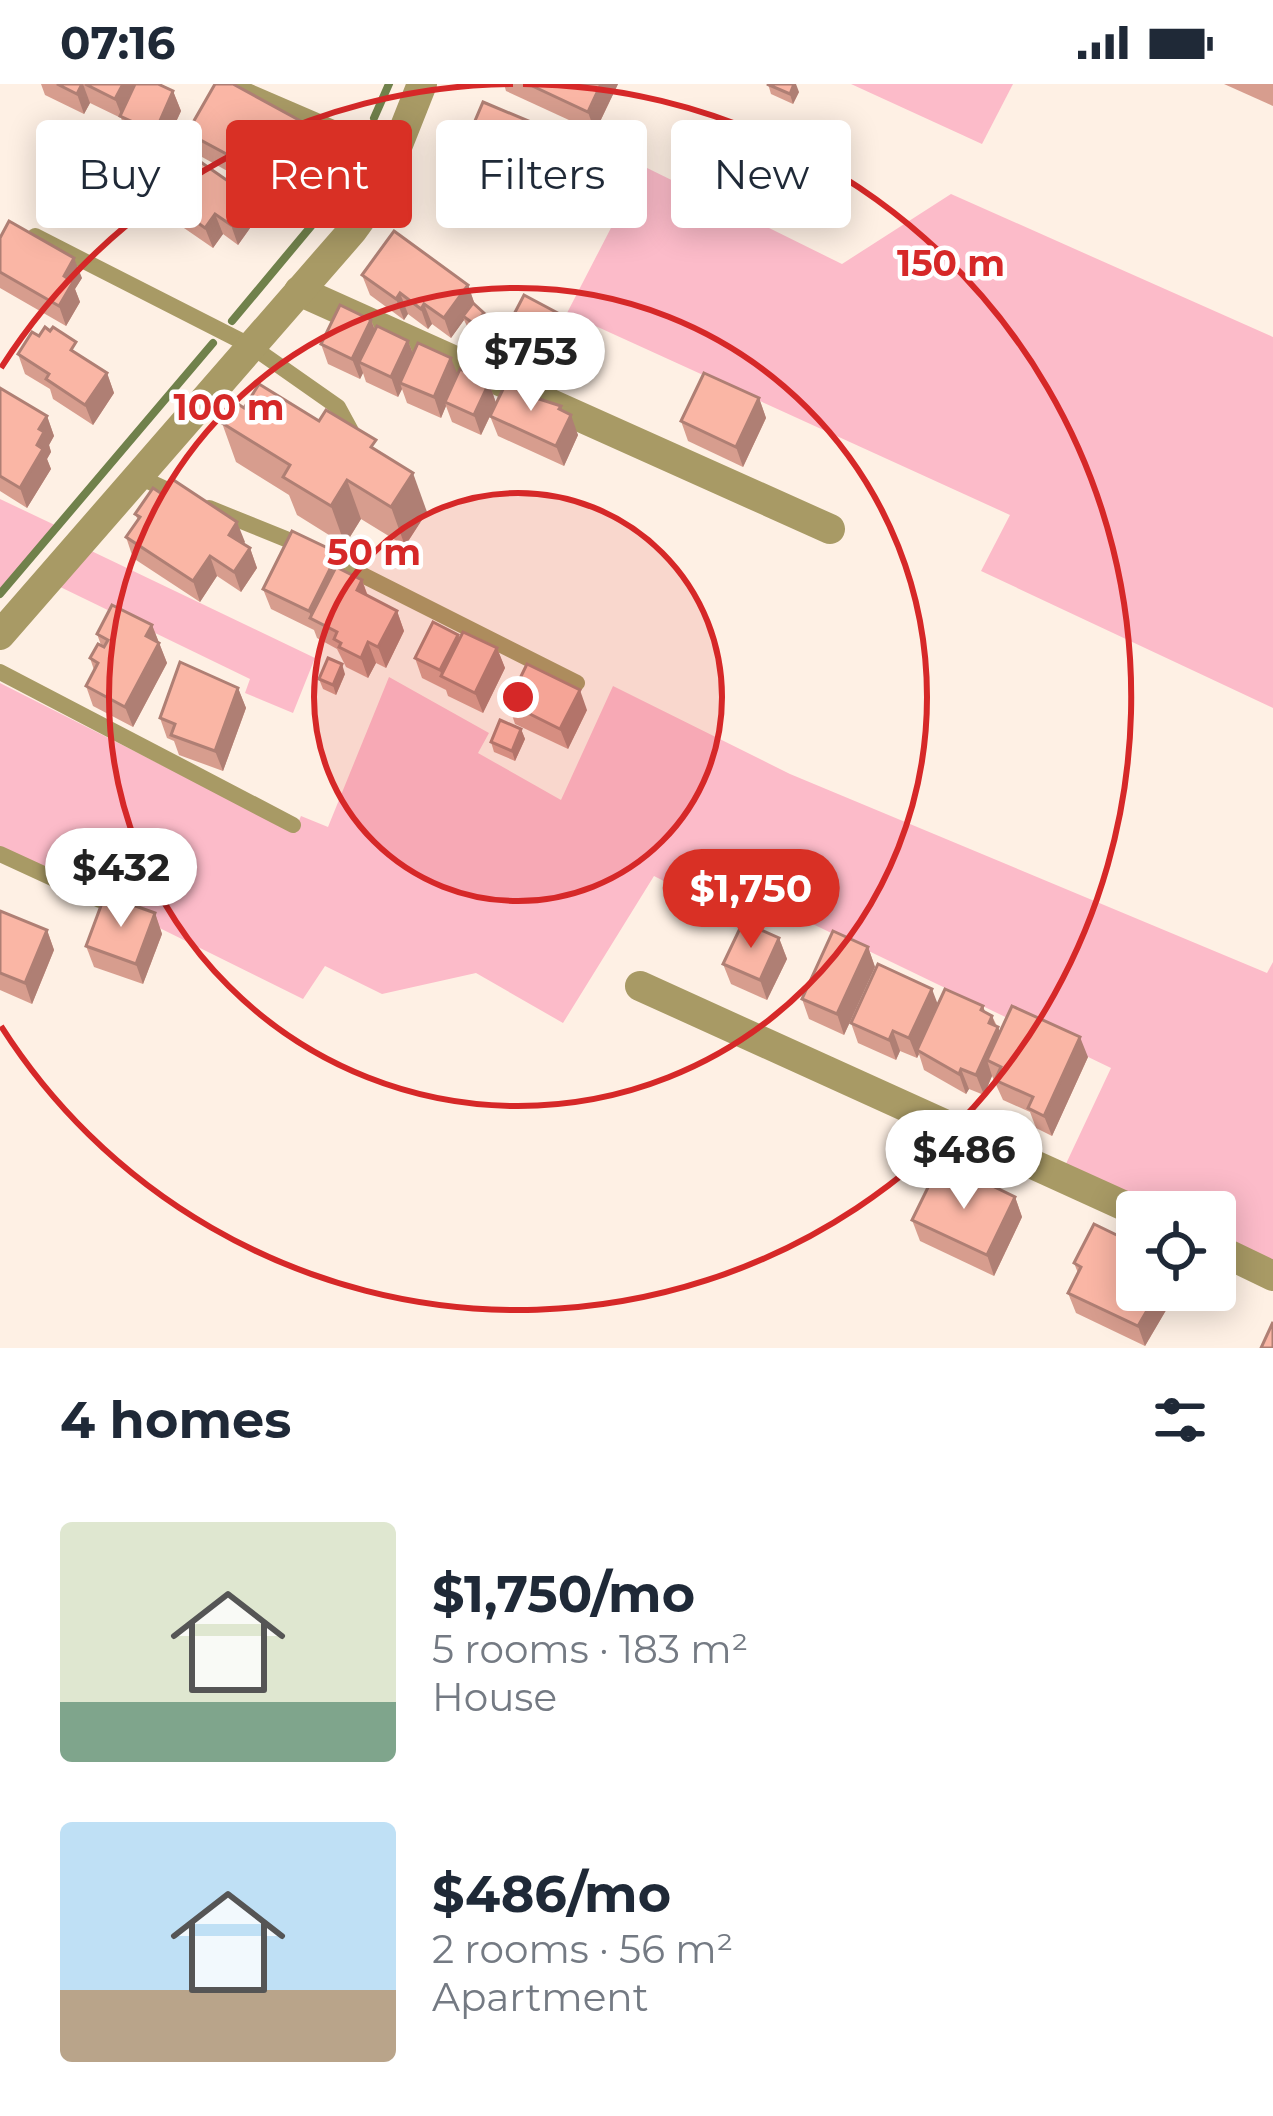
<!DOCTYPE html>
<meta charset="utf-8">
<style>
:root{--surface:#fff;--page:#f2f2f3;--text:#1f2937;--muted:#747a83;--accent:#d93025}
body{margin:0;font-family:Montserrat,sans-serif;background:var(--page);color:var(--text);height:100vh;display:flex;flex-direction:column;font-size:45px;white-space:nowrap}
*{box-sizing:border-box;margin:0}
p{font-size:39px;color:var(--muted)}
.icon{flex:none;width:66px;height:66px;fill:none;stroke:currentColor;stroke-width:2;stroke-linecap:round;stroke-linejoin:round}
.map{position:relative;height:1264px;overflow:hidden}
.sheet{display:flex;flex-direction:column;background:var(--surface);flex:1}
.sheet>*{flex:none}
.hud{position:absolute;left:36px;top:36px;width:1203px;height:108px;display:flex;gap:24px}
.controls{position:absolute;left:1116px;top:1107px;display:grid;gap:24px}
.controls a{display:grid;place-items:center;width:120px;height:120px;border-radius:12px;background:var(--surface);box-shadow:0 6px 30px #0003;font-size:60px}
.price{position:absolute;translate:-50% -102px;padding:0 27px;border-radius:42px;background:#fff;color:#222;font-size:39px;line-height:78px;filter:drop-shadow(0 3px 6px #0008)}
.price::after{content:'';position:absolute;left:50%;top:72px;width:36px;height:27px;margin-left:-18px;background:inherit;clip-path:polygon(0 0,100% 0,50% 100%)}
.price.active{background:var(--accent);color:#fff}
ul{padding:0;list-style:none}
li{display:flex;align-items:center;gap:36px;height:300px;padding:0 60px}
li span{display:grid;place-items:center;flex:none;width:336px;height:240px;border-radius:12px;color:#555}
li>.icon{margin-inline-start:auto}
span .icon{width:144px;height:144px;fill:#fffc;stroke-width:1}
li b{font-size:51px}
h2{display:flex;justify-content:space-between;align-items:center;height:144px;padding:0 60px;font-size:51px}
.pill{padding:0 42px;border-radius:12px;background:var(--surface);box-shadow:0 6px 30px #0003;font-size:42px;line-height:108px}
.pill.active{background:var(--accent);color:#fff}
.status{display:flex;justify-content:space-between;align-items:center;height:84px;padding:0 60px;background:var(--surface);direction:ltr}
.status svg{height:33px;fill:currentColor}
.map>svg:first-child{display:block}
.green{fill:#fcbbc9}
.lines{fill:none;stroke-linecap:round;stroke-linejoin:round}
.stream{stroke:#70814b;stroke-width:8}
.service{stroke:#a89a65;stroke-width:16}
.minor{stroke:#a89a65;stroke-width:30}
.wall{fill:#d79d8e}
.shaded-wall{fill:#af7f74}
.building{fill:#fab6a5;stroke:#af7f74;stroke-width:3}
.ring{fill:none;stroke:#d62828;stroke-width:6}
.centre{fill:#d62828;stroke:#fff;stroke-width:6}
.ring-label{font-size:36px;text-anchor:middle;font-weight:bold;fill:#d62828;stroke:#fff;stroke-width:9;stroke-linejoin:round;paint-order:stroke}
</style>
<div class="status"><b>07:16</b><svg viewBox="0 0 49 12"><path d="M0 12V9h3v3zM5 12V6h3v6zM10 12V3h3v9zM15 12V0h3v12zM26 1h20v11H26zM47 4h2v5h-2z"/></svg></div>
<div class="map">
<svg width="1273" height="1264" viewBox="0 0 1273 1264">
<rect width="100%" height="100%" fill="#fef0e4"/>
<g class="green">
<path d="M851 0H1013L982 60Z"/>
<path d="M643 82 842 180 951 110 1273 253V624L981 487 1010 431 567 229Z"/>
<path d="M0 415 59 443 0 510Z"/>
<path d="M83 463 315 574 293 629 245 609 250 595 52 499Z"/>
<path d="M389 593 489 649 478 669 561 716 613 602 790 690 1267 889 1273 878V1181L1215 1154V1128H1161L1064 1084 1111 984 736 803 722 827 654 792 563 939 476 889 382 910 325 882 303 915 0 765V599L294 748 301 732 328 743Z"/>
</g>
<g class="lines">
<g class="stream">
<path d="M374 34 389 0"/>
<path d="M232 237 338 110 356 75"/>
<path d="M0 510 213 259"/>
</g>
<g class="service">
<path d="M231 0 396 71"/>
<path d="M35 152 251 262 338 323 357 358"/>
<path d="M137 392 185 414"/>
<path d="M209 424 313 466 577 599"/>
<path d="M0 588 293 741"/>
<path d="M0 770 100 816"/>
</g>
<g class="minor">
<path d="M299 207 830 445"/>
<path d="M0 551 352 147 378 111 422 0"/>
<path d="M640 902 1138 1128"/>
<path d="M1215 1164 1273 1192"/>
</g>
</g>
<g class="wall">
<path d="M41 0H158L173 7 181 27 162 68 128 53 121 34 90 19 84 30 45 11Z"/>
<path d="M504 0H618L595 48 506 7Z"/>
<path d="M768 0 799 8 793 20 771 10Z"/>
<path d="M1224 0H1273V22Z"/>
<path d="M308 41 316 61 295 97 292 95 280 116 202 73 191 42Z"/>
<path d="M463 65 598 67 606 70 614 90 607 105 590 98 572 140 538 125 533 112 470 85Z"/>
<path d="M164 92 258 133 238 161 223 150 213 164 168 133 160 112 168 103Z"/>
<path d="M0 154 82 194 75 205 80 218 66 242 0 204Z"/>
<path d="M362 191 468 201 475 221 484 229 488 239 478 251 467 242 464 236 451 254 432 240 428 245 408 230 404 236 370 211Z"/>
<path d="M371 236 375 245 408 257 413 269 457 290 489 299 496 319 535 309 537 314 563 327 578 351 564 382 498 352 490 332 496 320 481 351 452 338 446 322 441 334 407 319 402 305 398 313 366 298 363 289 360 295 328 280 321 260Z"/>
<path d="M510 238 586 244 594 264 574 300 548 285 543 272 517 258Z"/>
<path d="M18 270 81 272 107 289 114 309 93 341 53 315 50 305 25 290Z"/>
<path d="M0 304 47 332 54 352 49 361 51 368 47 375 51 385 27 424 0 407Z"/>
<path d="M759 314 766 334 743 383 688 357 681 337Z"/>
<path d="M244 324 319 337 380 369 427 428 405 462 361 435 345 461 297 431 289 411 236 378 222 339Z"/>
<path d="M162 410 237 438 244 460 250 464 257 484 241 508 217 492 200 518 133 474 126 453 138 436 135 430Z"/>
<path d="M338 469 344 487 362 496 368 512 397 527 404 547 386 584 376 579 368 594 346 583 337 565 317 554 314 546 271 525 263 505Z"/>
<path d="M152 541 167 579 133 643 93 622 86 602 94 586 90 574 101 561 97 550Z"/>
<path d="M458 551 459 556 497 564 505 584 483 629 448 612 446 606 422 594 415 574Z"/>
<path d="M345 590 336 611 323 605 319 595Z"/>
<path d="M238 604 246 624 223 687 179 671 174 657 167 654 160 634Z"/>
<path d="M508 619 587 626 568 665 515 640Z"/>
<path d="M521 645 525 655 515 677 494 668 491 658Z"/>
<path d="M0 827 47 846 54 866 32 920 0 906Z"/>
<path d="M155 829 162 850 143 900 94 883 86 862Z"/>
<path d="M779 854 787 875 767 916 731 900 723 880Z"/>
<path d="M868 863 875 883 844 951 809 935 802 915Z"/>
<path d="M938 920 985 929 992 932 1000 948 1088 973 1052 1052 1036 1044 1030 1028 1003 1016 992 992 984 1011 969 1005 966 1010 924 986 919 970 917 974 900 967 896 976 858 959 851 939Z"/>
<path d="M969 1105 1015 1113 1022 1133 994 1192 920 1157 912 1136Z"/>
<path d="M1074 1179 1137 1206H1169L1172 1216 1145 1262 1076 1229 1068 1209 1078 1189Z"/>
</g>
<g class="shaded-wall">
<path d="M83 0 90 19 84 30 77 10Z"/>
<path d="M123 0H140L123 35 115 15Z"/>
<path d="M601 0H618L595 48 588 28Z"/>
<path d="M794 0H796L799 8 793 20 790 10Z"/>
<path d="M173 7 181 27 162 68 155 48Z"/>
<path d="M308 41 316 61 295 97 288 77Z"/>
<path d="M606 70 614 90 607 105 599 85Z"/>
<path d="M285 75 292 95 280 116 273 95Z"/>
<path d="M583 78 590 98 572 140 564 120Z"/>
<path d="M251 113 258 133 238 161 231 141Z"/>
<path d="M215 130 223 150 213 164 205 144Z"/>
<path d="M74 174 82 194 75 205 80 218 66 242 59 222 64 192Z"/>
<path d="M468 201 475 221 463 232 464 236 451 254 444 234Z"/>
<path d="M400 209 408 230 404 236 396 215Z"/>
<path d="M424 220 432 240 428 245 421 225Z"/>
<path d="M484 229 488 239 478 251 474 240Z"/>
<path d="M371 236 379 257 359 278 363 289 360 295 352 275Z"/>
<path d="M586 244 594 264 574 300 567 280Z"/>
<path d="M408 257 416 277 400 299 402 305 398 313 391 293Z"/>
<path d="M451 274 459 294 445 318 446 322 441 334 434 313Z"/>
<path d="M107 289 114 309 93 341 85 321Z"/>
<path d="M489 299 496 319 481 351 474 331Z"/>
<path d="M759 314 766 334 743 383 736 363Z"/>
<path d="M561 322 567 339 571 331 578 351 564 382 556 362 559 325Z"/>
<path d="M47 332 54 352 49 361 51 368 47 375 51 385 27 424 20 404 37 361 39 345Z"/>
<path d="M413 389 427 428 405 462 391 423Z"/>
<path d="M347 396 361 435 345 461 331 422Z"/>
<path d="M237 438 245 458 237 471 229 451Z"/>
<path d="M250 464 257 484 241 508 234 488Z"/>
<path d="M338 469 345 489 312 536 309 527Z"/>
<path d="M210 472 217 492 200 518 193 497Z"/>
<path d="M362 496 369 516 357 506Z"/>
<path d="M397 527 404 547 386 584 378 563Z"/>
<path d="M152 541 167 579 133 643 125 623 146 552Z"/>
<path d="M458 551 465 571 442 593 440 586Z"/>
<path d="M368 558 376 579 368 594 361 574Z"/>
<path d="M497 564 505 584 483 629 475 609Z"/>
<path d="M342 580 345 590 336 611 333 601Z"/>
<path d="M238 604 246 624 223 687 215 667Z"/>
<path d="M580 606 587 626 568 665 560 645Z"/>
<path d="M521 645 525 655 515 677 512 667Z"/>
<path d="M155 829 162 850 143 900 136 880Z"/>
<path d="M47 846 54 866 32 920 25 899Z"/>
<path d="M779 854 787 875 767 916 760 896Z"/>
<path d="M868 863 875 883 844 951 837 930Z"/>
<path d="M932 905 940 926 917 966 919 970 917 974 909 954Z"/>
<path d="M983 922 989 939 992 932 997 945 998 943 1005 963 987 976 992 992 984 1011 976 991 981 926Z"/>
<path d="M893 947 900 967 896 976 889 956Z"/>
<path d="M1080 953 1088 973 1052 1052 1044 1032Z"/>
<path d="M961 985 969 1005 966 1010 959 990Z"/>
<path d="M1015 1113 1022 1133 994 1192 987 1171Z"/>
<path d="M1159 1206H1169L1172 1216 1145 1262 1138 1242Z"/>
</g>
<g class="building">
<path d="M57 0H82L77 10Z"/>
<path d="M85 0H123L115 15Z"/>
<path d="M135 0H158L173 7 155 48 120 32Z"/>
<path d="M215 0H233L308 41 288 77 285 75 273 95 195 53 198 46 191 42Z"/>
<path d="M528 0H601L588 28Z"/>
<path d="M767 0H794L790 10Z"/>
<path d="M483 18 557 49 560 41 594 56 591 63 606 70 599 85 583 78 564 120 531 105 535 96 463 65Z"/>
<path d="M182 65 251 113 231 141 215 130 205 144 160 112 172 97 164 92Z"/>
<path d="M9 137 74 174 64 192 73 198 59 222 0 188V154Z"/>
<path d="M394 147 468 201 444 234 424 220 421 225 400 209 396 215 362 191Z"/>
<path d="M524 211 586 244 567 280 540 265 545 257 510 238Z"/>
<path d="M473 219 484 229 474 240 463 232Z"/>
<path d="M340 221 371 236 352 275 321 260Z"/>
<path d="M377 242 408 257 391 293 359 278Z"/>
<path d="M45 243 50 247 53 243 76 258 71 266 107 289 85 321 46 295 49 290 18 270 32 248 39 252Z"/>
<path d="M418 259 451 274 434 313 400 299Z"/>
<path d="M460 285 489 299 474 331 445 318Z"/>
<path d="M704 289 759 314 736 363 681 337Z"/>
<path d="M259 300 319 337 326 326 376 356 371 363 413 389 391 423 347 396 331 422 283 393 290 381 222 339 235 318 244 324Z"/>
<path d="M505 301 535 309 533 313 561 322 559 325 571 331 556 362 490 332Z"/>
<path d="M0 304 47 332 39 345 44 348 37 361 43 365 20 404 0 392Z"/>
<path d="M172 395 237 438 229 451 250 464 234 488 210 472 193 497 126 453 140 433 135 430 153 404 162 410Z"/>
<path d="M292 447 338 469 309 527 263 505Z"/>
<path d="M336 483 362 496 357 506 397 527 378 563 368 558 361 574 339 563 341 559 334 555 337 548 310 534Z"/>
<path d="M112 521 152 541 146 552 159 559 125 623 86 602 98 579 90 574 98 560 104 563 108 556 97 550Z"/>
<path d="M433 538 458 551 440 586 415 574Z"/>
<path d="M463 548 497 564 475 609 441 592Z"/>
<path d="M328 574 342 580 333 601 319 595Z"/>
<path d="M180 578 238 604 215 667 171 651 175 640 160 634Z"/>
<path d="M527 580 580 606 560 645 508 619Z"/>
<path d="M500 636 521 645 512 667 491 658Z"/>
<path d="M105 811 155 829 136 880 86 862Z"/>
<path d="M0 827 47 846 25 899 0 889Z"/>
<path d="M743 838 779 854 760 896 723 880Z"/>
<path d="M833 847 868 863 837 930 802 915Z"/>
<path d="M878 880 932 905 909 954 893 947 889 956 851 939Z"/>
<path d="M945 905 983 922 981 926 992 932 989 939 998 943 976 991 961 985 959 990 917 966Z"/>
<path d="M1012 922 1080 953 1044 1032 1028 1024 1033 1013 995 996 1001 983 987 976Z"/>
<path d="M935 1089 969 1105 974 1093 1015 1113 987 1171 912 1136Z"/>
<path d="M1094 1140 1137 1161V1206H1159L1138 1242 1068 1209 1081 1183 1074 1179Z"/>
<path d="M1273 1238V1264H1261Z"/>
</g>
<circle cx="518" cy="613" r="204" fill="#d62828" fill-opacity=".12"/>
<g class="ring">
<circle cx="518" cy="613" r="204"/>
<circle cx="518" cy="613" r="409"/>
<path d="M1 284A613 613 0 0 1 513 0M523 0A613 613 0 1 1 1 942"/>
</g>
<circle cx="518" cy="613" r="18" class="centre"/>
<g class="ring-label">
<text x="951" y="192">150 m</text>
<text x="229" y="336">100 m</text>
<text x="374" y="481">50 m</text>
</g>
</svg>
<div class="controls">
<a><svg class="icon" aria-label="locate" viewBox="0 0 24 24"><circle cx="12" cy="12" r="6"/><path d="M12 2v4M12 18v4M2 12h4M18 12h4"/></svg></a>
</div>
<b class="price" style="left:531px;top:330px">$753</b>
<b class="price" style="left:121px;top:846px">$432</b>
<b class="price active" style="left:751px;top:867px">$1,750</b>
<b class="price" style="left:964px;top:1128px">$486</b>
<div class="hud">
<a class="pill">Buy</a>
<a class="pill active">Rent</a>
<a class="pill">Filters</a>
<a class="pill">New</a>
</div>
</div>
<section class="sheet">
<h2>4 homes<svg class="icon" aria-label="filters" viewBox="0 0 24 24"><path d="M4 7h16M4 17h16"/><circle cx="9" cy="7" r="2"/><circle cx="15" cy="17" r="2"/></svg></h2>
<ul>
<li><span style="background:linear-gradient(#dfe7d0 75%,#7fa58c 0)"><svg class="icon" aria-label="home" viewBox="0 0 24 24"><path d="M3 11l9-7 9 7M6 9v11h12V9"/></svg></span><div><b>$1,750/mo</b><p>5 rooms · 183 m²</p><p>House</p></div></li>
<li><span style="background:linear-gradient(#bfe0f5 70%,#b9a48a 0)"><svg class="icon" aria-label="home" viewBox="0 0 24 24"><path d="M3 11l9-7 9 7M6 9v11h12V9"/></svg></span><div><b>$486/mo</b><p>2 rooms · 56 m²</p><p>Apartment</p></div></li>
</ul>
</section>
